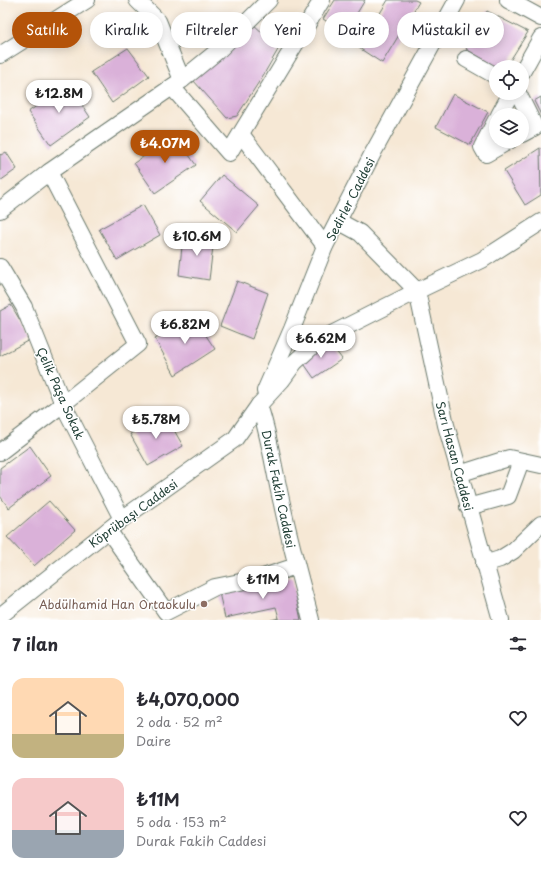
<!DOCTYPE html>
<html lang="tr">
<meta charset="utf-8">
<style>
:root{--surface:#fff;--page:#f7f7f7;--text:#2b2b33;--muted:#7c7c81;--accent:#b45309}
body{margin:0;font-family:"Playpen Sans",sans-serif;background:var(--page);color:var(--text);height:100vh;display:flex;flex-direction:column;font-size:15px;white-space:nowrap}
*{box-sizing:border-box;margin:0}
p{font-size:13px;color:var(--muted)}
.icon{flex:none;width:22px;height:22px;fill:none;stroke:currentColor;stroke-width:2;stroke-linecap:round;stroke-linejoin:round}
.map{position:relative;height:620px;overflow:hidden}
.sheet{display:flex;flex-direction:column;background:var(--surface);flex:1}
.sheet>*{flex:none}
.hud{position:absolute;left:12px;top:12px;width:517px;height:36px;display:flex;gap:8px}
.controls{position:absolute;left:489px;top:60px;display:grid;gap:8px}
.controls a{display:grid;place-items:center;width:40px;height:40px;border-radius:50%;background:var(--surface);box-shadow:0 2px 10px #0003;font-size:20px}
.price{position:absolute;translate:-50% -34px;padding:0 9px;border-radius:14px;background:#fff;color:#222;font-size:13px;line-height:26px;filter:drop-shadow(0 1px 2px #0008)}
.price::after{content:'';position:absolute;left:50%;top:24px;width:12px;height:9px;margin-left:-6px;background:inherit;clip-path:polygon(0 0,100% 0,50% 100%)}
.price.current{background:var(--accent);color:#fff}
ul{padding:0;list-style:none}
li{display:flex;align-items:center;gap:12px;height:100px;padding:0 12px}
li span{display:grid;place-items:center;flex:none;width:112px;height:80px;border-radius:12px;color:#555}
li>.icon{margin-inline-start:auto}
span .icon{width:48px;height:48px;fill:#fffc;stroke-width:1}
li b{font-size:17px}
h2{display:flex;justify-content:space-between;align-items:center;height:48px;padding:0 12px;font-size:17px}
.pill{padding:0 14px;border-radius:18px;background:var(--surface);box-shadow:0 2px 10px #0003;font-size:14px;line-height:36px}
.pill.current{background:var(--accent);color:#fff}
.map>svg:first-child{display:block}
.building{fill:#dab1d9}
.lines{fill:none;stroke-linecap:round;stroke-linejoin:round}
.minor-casing{stroke:#6a796c;stroke-width:18}
.minor{stroke:#fff;stroke-width:16}
.education-dot{fill:#8d6e63;stroke:#fff;stroke-width:1.5}
.labels{text-anchor:middle;dominant-baseline:central;stroke-width:3;stroke-linejoin:round;paint-order:stroke}
.street-label{font-size:12px;fill:#1f3d34;stroke:#fff}
.education-label{font-size:12px;fill:#785e54;stroke:#fff;text-anchor:end}
</style>
<div class="map">
<svg width="541" height="620" viewBox="0 0 541 620">
<rect width="100%" height="100%" fill="#fff"/>
<filter id="ink" filterUnits="userSpaceOnUse"><feTurbulence type="fractalNoise" baseFrequency=".025" numOctaves="2"/><feDisplacementMap in="SourceGraphic" scale="8" xChannelSelector="R" yChannelSelector="G"/><feConvolveMatrix kernelMatrix="1 2 1 2 8 2 1 2 1" color-interpolation-filters="sRGB"/></filter>
<filter id="wash" filterUnits="userSpaceOnUse"><feTurbulence type="fractalNoise" baseFrequency=".012" numOctaves="4" result="noise"/><feDisplacementMap in="SourceGraphic" scale="16" xChannelSelector="R" yChannelSelector="G"/><feGaussianBlur stdDeviation="0.9" result="paint"/><feColorMatrix in="noise" values="0 0 0 0 0 0 0 0 0 0 0 0 0 0 0 0 0 1.4 0 .05"/><feComposite in="paint" operator="in"/></filter>
<g filter="url(#wash)">
<rect width="100%" height="100%" fill="#f6e8d5"/>
<g id="blocks">
<g class="building">
<path d="M335 0H365L345 33 323 19Z"/>
<path d="M388 0H415L419 2 382 63 359 48Z"/>
<path d="M487 11 528 32 506 67H497L466 49Z"/>
<path d="M252 23 279 48 264 74 237 116 227 118 193 80Z"/>
<path d="M128 48 149 76 112 103 91 72Z"/>
<path d="M68 84 90 117 51 145 28 112Z"/>
<path d="M453 94 488 112 470 145 436 127Z"/>
<path d="M541 97V115L534 101Z"/>
<path d="M175 135 196 165 155 193 134 163Z"/>
<path d="M540 148 541 195 525 205 504 171Z"/>
<path d="M6 152 17 169 0 181V154L1 155Z"/>
<path d="M222 175 259 206 237 232 200 201Z"/>
<path d="M143 205 160 235 117 260 99 229Z"/>
<path d="M183 237 214 238 209 280 179 275Z"/>
<path d="M237 281 268 293 252 339 220 326Z"/>
<path d="M11 305 31 339 0 356V311Z"/>
<path d="M193 316 215 349 175 375 155 339Z"/>
<path d="M327 339 342 359 314 378 300 358Z"/>
<path d="M165 414 183 446 148 466 130 434Z"/>
<path d="M30 446 51 476 9 508 0 496V468Z"/>
<path d="M49 501 75 530 34 566 7 537Z"/>
<path d="M292 577 301 620H271L279 618 276 607 225 618 219 593Z"/>
</g>
</g>
</g>
<g filter="url(#ink)">
<use href="#blocks" fill-opacity="0" stroke="#6a796c" stroke-width="1"/>
<g class="lines">
<defs>
<g id="minor">
<path d="M137 0 158 21 182 80"/>
<path d="M508 0 541 18"/>
<path d="M0 55 87 0"/>
<path d="M466 59 496 76"/>
<path d="M522 72 541 38"/>
<path d="M172 87 229 153 322 0"/>
<path d="M518 93 535 127 522 134"/>
<path d="M499 115 511 93"/>
<path d="M496 120 482 147 486 154 509 141"/>
<path d="M241 134 325 246"/>
<path d="M0 210 49 172 182 80 220 49 269 0"/>
<path d="M338 221 360 233 417 291 446 425 501 620"/>
<path d="M0 267 24 307 63 404 122 519"/>
<path d="M265 391 292 329 325 246 374 151 457 0"/>
<path d="M259 405C270 437 274 471 282 504 290 543 301 581 311 620"/>
<path d="M0 452 63 404 138 344 49 172"/>
<path d="M459 474 509 458 541 465"/>
<path d="M468 507 508 496 521 461"/>
<path d="M108 530 166 612 215 587 260 578 296 566"/>
<path d="M484 564 500 559 513 551 541 524"/>
<path d="M0 616 122 519 235 439 259 405 282 380 295 362 318 341 417 291 482 260 541 222"/>
</g>
</defs>
<use href="#minor" class="minor-casing"/>
<use href="#minor" class="minor"/>
</g>
</g>
<circle class="education-dot" cx="204" cy="604" r="4"/>
<g class="labels">
<g class="street-label">
<text transform="translate(350 199) rotate(-63)">Sedirler Caddesi</text>
<text transform="translate(61 393) rotate(66)">Çelik Paşa Sokak</text>
<text transform="translate(455 456) rotate(75)">Sarı Hasan Caddesi</text>
<text transform="translate(279 489) rotate(78)">Durak Fakih Caddesi</text>
<text transform="translate(133 513) rotate(-36)">Köprübaşı Caddesi</text>
</g>
<g class="education-label">
<text x="196" y="604">Abdülhamid Han Ortaokulu</text>
</g>
</g>
</svg>
<div class="controls">
<a><svg class="icon" aria-label="locate" viewBox="0 0 24 24"><circle cx="12" cy="12" r="6"/><path d="M12 2v4M12 18v4M2 12h4M18 12h4"/></svg></a>
<a><svg class="icon" aria-label="layers" viewBox="0 0 24 24"><path d="M12 4l9 5-9 5-9-5zM3 14l9 5 9-5"/></svg></a>
</div>
<b class="price" style="left:59px;top:114px">₺12.8M</b>
<b class="price current" style="left:165px;top:164px">₺4.07M</b>
<b class="price" style="left:197px;top:257px">₺10.6M</b>
<b class="price" style="left:185px;top:345px">₺6.82M</b>
<b class="price" style="left:321px;top:359px">₺6.62M</b>
<b class="price" style="left:156px;top:440px">₺5.78M</b>
<b class="price" style="left:263px;top:600px">₺11M</b>
<div class="hud">
<a class="pill current">Satılık</a>
<a class="pill">Kiralık</a>
<a class="pill">Filtreler</a>
<a class="pill">Yeni</a>
<a class="pill">Daire</a>
<a class="pill">Müstakil ev</a>
</div>
</div>
<section class="sheet">
<h2>7 ilan<svg class="icon" aria-label="filters" viewBox="0 0 24 24"><path d="M4 7h16M4 17h16"/><circle cx="9" cy="7" r="2"/><circle cx="15" cy="17" r="2"/></svg></h2>
<ul>
<li><span style="background:linear-gradient(#ffd9b3 70%,#c2b280 0)"><svg class="icon" aria-label="home" viewBox="0 0 24 24"><path d="M3 11l9-7 9 7M6 9v11h12V9"/></svg></span><div><b>₺4,070,000</b><p>2 oda · 52 m²</p><p>Daire</p></div><svg class="icon" aria-label="heart" viewBox="0 0 24 24"><path d="M12 20l-8-8c-3-5 5-10 8-4 3-6 11-1 8 4z"/></svg></li>
<li><span style="background:linear-gradient(#f6c9c9 65%,#9aa5b1 0)"><svg class="icon" aria-label="home" viewBox="0 0 24 24"><path d="M3 11l9-7 9 7M6 9v11h12V9"/></svg></span><div><b>₺11M</b><p>5 oda · 153 m²</p><p>Durak Fakih Caddesi</p></div><svg class="icon" aria-label="heart" viewBox="0 0 24 24"><path d="M12 20l-8-8c-3-5 5-10 8-4 3-6 11-1 8 4z"/></svg></li>
</ul>
</section>
